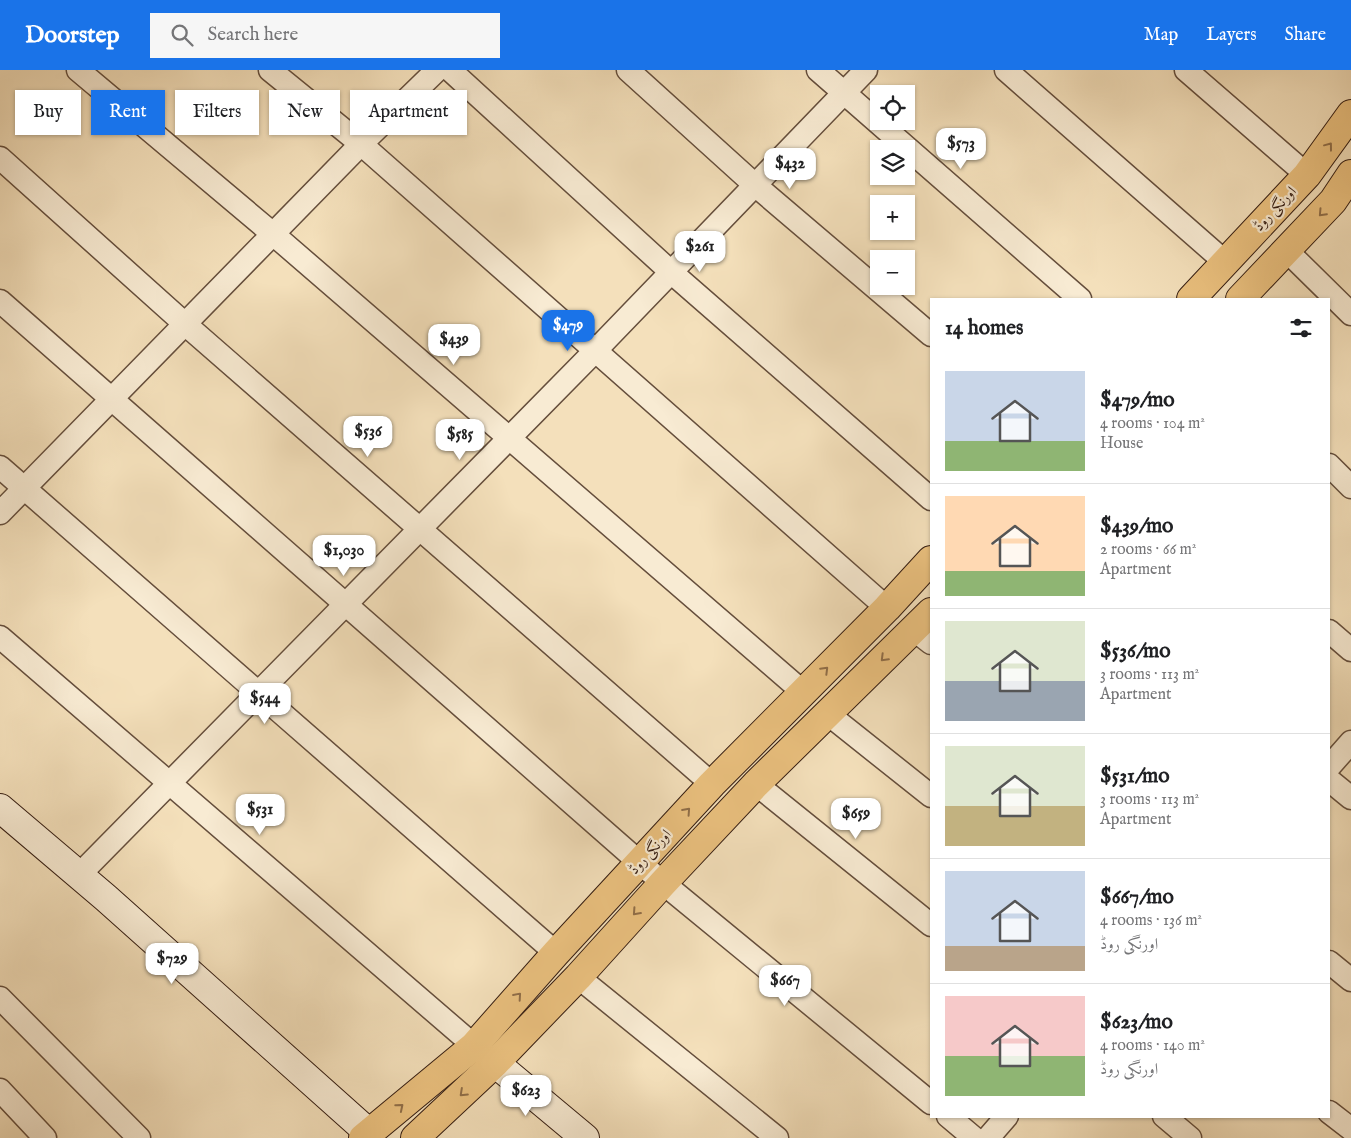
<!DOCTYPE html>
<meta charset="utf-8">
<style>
:root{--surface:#fff;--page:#f6f6f6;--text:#202124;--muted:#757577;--line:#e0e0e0;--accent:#1a73e8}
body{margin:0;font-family:"IM FELL English",Amiri,serif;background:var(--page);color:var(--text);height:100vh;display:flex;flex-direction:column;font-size:19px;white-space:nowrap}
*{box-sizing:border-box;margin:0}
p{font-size:16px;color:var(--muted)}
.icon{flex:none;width:28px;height:28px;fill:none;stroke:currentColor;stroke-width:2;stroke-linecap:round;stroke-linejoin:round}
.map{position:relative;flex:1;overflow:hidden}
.sheet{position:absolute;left:930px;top:228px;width:400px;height:820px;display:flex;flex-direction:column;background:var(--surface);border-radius:0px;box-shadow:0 1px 4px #0004}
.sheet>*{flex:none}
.hud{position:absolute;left:15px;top:20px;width:475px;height:45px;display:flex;gap:10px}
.tools{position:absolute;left:870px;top:15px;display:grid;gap:10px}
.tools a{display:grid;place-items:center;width:45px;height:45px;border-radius:0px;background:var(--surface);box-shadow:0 1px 4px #0004;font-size:25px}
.price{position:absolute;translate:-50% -42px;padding:0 11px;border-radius:10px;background:#fff;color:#222;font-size:16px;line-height:32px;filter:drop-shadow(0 1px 2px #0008)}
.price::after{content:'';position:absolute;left:50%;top:30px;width:15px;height:11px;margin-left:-8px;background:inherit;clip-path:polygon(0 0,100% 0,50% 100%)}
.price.active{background:var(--accent);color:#fff}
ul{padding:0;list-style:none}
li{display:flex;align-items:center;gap:15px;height:125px;padding:0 15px}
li+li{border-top:1px solid var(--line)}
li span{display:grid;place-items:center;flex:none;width:140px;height:100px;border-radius:0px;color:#555}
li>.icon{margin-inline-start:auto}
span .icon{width:60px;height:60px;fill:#fffc;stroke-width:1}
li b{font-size:21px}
h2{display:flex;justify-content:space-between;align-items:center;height:60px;padding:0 15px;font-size:21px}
.chip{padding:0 18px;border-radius:0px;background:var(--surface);box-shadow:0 1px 4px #0004;font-size:18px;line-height:45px}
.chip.active{background:var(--accent);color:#fff}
header{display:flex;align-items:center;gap:30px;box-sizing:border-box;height:70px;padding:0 25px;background:var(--accent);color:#fff}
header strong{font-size:24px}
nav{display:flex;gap:28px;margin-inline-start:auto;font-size:18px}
.search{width:350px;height:45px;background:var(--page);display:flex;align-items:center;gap:12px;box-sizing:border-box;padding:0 18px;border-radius:0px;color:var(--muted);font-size:19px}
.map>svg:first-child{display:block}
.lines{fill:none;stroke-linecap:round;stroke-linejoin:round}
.street-casing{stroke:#654e3c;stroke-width:25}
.secondary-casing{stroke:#351d12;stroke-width:30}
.primary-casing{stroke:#351d12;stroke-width:30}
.street{stroke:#f8ebd3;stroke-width:22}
.secondary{stroke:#f8ebd3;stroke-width:28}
.primary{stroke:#eac07e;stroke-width:28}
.oneway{stroke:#906e48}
.labels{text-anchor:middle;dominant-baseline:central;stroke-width:4.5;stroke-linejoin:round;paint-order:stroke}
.street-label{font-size:15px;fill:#351d12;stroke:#f8ebd3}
</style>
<header>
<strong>Doorstep</strong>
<div class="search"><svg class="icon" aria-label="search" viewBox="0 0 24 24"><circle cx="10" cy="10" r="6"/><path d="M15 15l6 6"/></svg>Search here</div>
<nav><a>Map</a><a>Layers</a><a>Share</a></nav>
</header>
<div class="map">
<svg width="1351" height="1068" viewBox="0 0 1351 1068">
<rect width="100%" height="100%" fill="#f4e0bb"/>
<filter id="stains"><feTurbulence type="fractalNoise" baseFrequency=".004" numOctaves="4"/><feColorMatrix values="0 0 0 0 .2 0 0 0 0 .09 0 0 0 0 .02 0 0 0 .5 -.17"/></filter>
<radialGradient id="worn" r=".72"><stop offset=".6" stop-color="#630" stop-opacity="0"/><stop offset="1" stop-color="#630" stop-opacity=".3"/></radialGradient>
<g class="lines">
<defs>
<g id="street">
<path d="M78 0 273 164 803 622"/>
<path d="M270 0 361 74 887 538"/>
<path d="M450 0 671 202 931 429"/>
<path d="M628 0 755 115 931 265"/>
<path d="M818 0 1080 229"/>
<path d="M1006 0 1225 192"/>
<path d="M1186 0 1307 105"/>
<path d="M0 88 185 254 712 714"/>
<path d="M1286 180 1351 244"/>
<path d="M0 231 663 813 931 1033"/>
<path d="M1329 395 1351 417"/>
<path d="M0 397 556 883"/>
<path d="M0 443 361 74 437 0"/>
<path d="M913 559 931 573"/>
<path d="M1329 561 1351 580"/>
<path d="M0 567 486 986"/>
<path d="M828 644 931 726"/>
<path d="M1329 697 1351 672"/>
<path d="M1329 710 1351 728"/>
<path d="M756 714 931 855"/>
<path d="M79 805 595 281 866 0"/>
<path d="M1329 892 1351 910"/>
<path d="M578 907 777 1068"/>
<path d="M0 928 139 1068"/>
<path d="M0 1020 45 1068"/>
<path d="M1329 1042 1351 1059"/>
<path d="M948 1046 974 1068"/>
<path d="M1164 1046 1190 1068"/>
<path d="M988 1068 1007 1046"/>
</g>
<g id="secondary">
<path d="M0 738 106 828 369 1063"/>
<path d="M495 993 585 1068"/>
</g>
<g id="primary">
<path d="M1191 229 1307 105 1351 44"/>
<path d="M1240 229 1333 131 1351 104"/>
<path d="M363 1068 474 976 556 883 712 714 887 538 931 490"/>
<path d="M415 1068 495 993 578 907 663 813 756 714 931 542"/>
</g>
</defs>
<use href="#street" class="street-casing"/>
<use href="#secondary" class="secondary-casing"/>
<use href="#primary" class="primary-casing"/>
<use href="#street" class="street"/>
<use href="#secondary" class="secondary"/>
<use href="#primary" class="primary"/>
</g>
<defs><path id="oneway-chevron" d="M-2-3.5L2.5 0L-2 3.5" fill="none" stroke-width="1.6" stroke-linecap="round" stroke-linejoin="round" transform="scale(1.25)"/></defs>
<g class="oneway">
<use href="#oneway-chevron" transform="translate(1329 76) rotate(-53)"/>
<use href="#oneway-chevron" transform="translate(1322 143) rotate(133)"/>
<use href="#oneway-chevron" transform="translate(884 588) rotate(135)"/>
<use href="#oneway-chevron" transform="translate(825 600) rotate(-45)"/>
<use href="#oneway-chevron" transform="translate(687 741) rotate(-48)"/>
<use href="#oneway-chevron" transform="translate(636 842) rotate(132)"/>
<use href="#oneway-chevron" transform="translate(518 926) rotate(-49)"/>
<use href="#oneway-chevron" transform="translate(463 1023) rotate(137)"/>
<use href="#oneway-chevron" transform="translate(400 1037) rotate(-40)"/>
</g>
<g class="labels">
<g class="street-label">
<text transform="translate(1275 139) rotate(-47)">اورنگی روڈ</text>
<text transform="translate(650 782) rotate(-48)">اورنگی روڈ</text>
</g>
</g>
<rect width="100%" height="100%" filter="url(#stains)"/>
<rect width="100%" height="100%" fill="url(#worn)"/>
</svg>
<div class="tools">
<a><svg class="icon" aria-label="locate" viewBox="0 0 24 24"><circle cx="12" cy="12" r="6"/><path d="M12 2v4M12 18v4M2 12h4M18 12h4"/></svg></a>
<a><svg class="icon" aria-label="layers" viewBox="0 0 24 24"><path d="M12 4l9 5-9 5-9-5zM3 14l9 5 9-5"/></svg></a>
<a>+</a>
<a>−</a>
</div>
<b class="price" style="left:961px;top:100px">$573</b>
<b class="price" style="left:790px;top:120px">$432</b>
<b class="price" style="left:700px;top:203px">$261</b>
<b class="price active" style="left:568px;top:282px">$479</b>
<b class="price" style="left:454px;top:296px">$439</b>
<b class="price" style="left:368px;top:388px">$536</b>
<b class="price" style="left:460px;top:391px">$585</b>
<b class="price" style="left:344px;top:507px">$1,030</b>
<b class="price" style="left:265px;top:655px">$544</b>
<b class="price" style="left:260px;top:766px">$531</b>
<b class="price" style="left:856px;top:770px">$659</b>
<b class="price" style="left:172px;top:915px">$729</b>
<b class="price" style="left:785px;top:937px">$667</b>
<b class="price" style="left:526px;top:1047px">$623</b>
<div class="hud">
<a class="chip">Buy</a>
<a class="chip active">Rent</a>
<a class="chip">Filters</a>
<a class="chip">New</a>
<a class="chip">Apartment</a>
</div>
<section class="sheet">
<h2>14 homes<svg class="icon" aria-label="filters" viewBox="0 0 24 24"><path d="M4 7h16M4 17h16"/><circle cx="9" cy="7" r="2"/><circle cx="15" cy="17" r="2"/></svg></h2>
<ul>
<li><span style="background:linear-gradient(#c9d6e8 70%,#8fb573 0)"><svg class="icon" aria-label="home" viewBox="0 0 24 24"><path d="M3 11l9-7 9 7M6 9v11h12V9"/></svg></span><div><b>$479/mo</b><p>4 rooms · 104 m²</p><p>House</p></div></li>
<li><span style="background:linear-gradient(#ffd9b3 75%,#8fb573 0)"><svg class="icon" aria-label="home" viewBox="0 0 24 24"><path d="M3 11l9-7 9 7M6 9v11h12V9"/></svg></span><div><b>$439/mo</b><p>2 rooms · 66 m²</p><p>Apartment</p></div></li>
<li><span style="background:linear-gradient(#dfe7d0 60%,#9aa5b1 0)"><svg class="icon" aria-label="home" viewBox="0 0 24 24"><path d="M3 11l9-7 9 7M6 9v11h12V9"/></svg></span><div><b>$536/mo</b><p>3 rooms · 113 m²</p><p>Apartment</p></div></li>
<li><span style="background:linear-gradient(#dfe7d0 60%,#c2b280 0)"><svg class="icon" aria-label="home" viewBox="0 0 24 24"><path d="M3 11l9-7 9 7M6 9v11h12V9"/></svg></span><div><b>$531/mo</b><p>3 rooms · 113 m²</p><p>Apartment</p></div></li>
<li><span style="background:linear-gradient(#c9d6e8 75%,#b9a48a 0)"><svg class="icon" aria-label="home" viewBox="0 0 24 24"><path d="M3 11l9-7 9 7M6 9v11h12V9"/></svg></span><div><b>$667/mo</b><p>4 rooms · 136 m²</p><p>اورنگی روڈ</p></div></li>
<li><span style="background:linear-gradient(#f6c9c9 60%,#8fb573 0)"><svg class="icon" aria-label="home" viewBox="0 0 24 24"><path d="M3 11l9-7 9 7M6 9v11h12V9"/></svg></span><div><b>$623/mo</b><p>4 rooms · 140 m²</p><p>اورنگی روڈ</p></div></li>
</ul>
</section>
</div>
